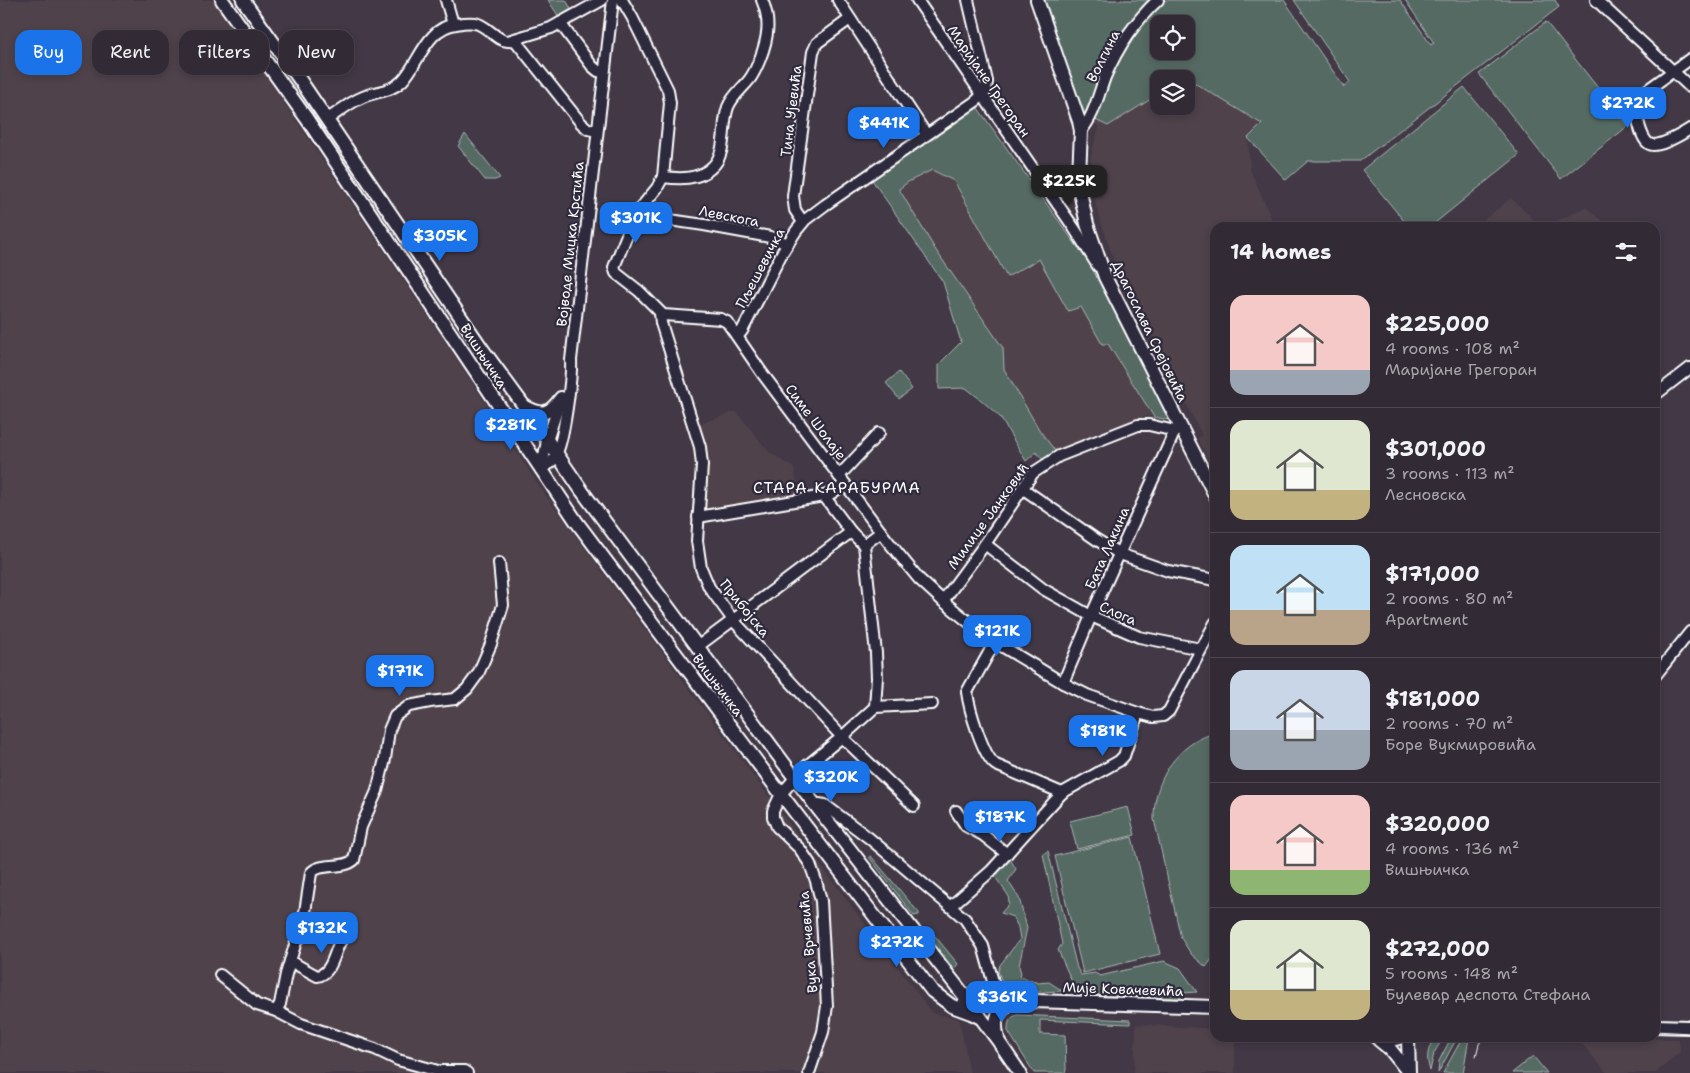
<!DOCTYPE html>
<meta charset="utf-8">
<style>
:root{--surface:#322a34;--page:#3a323c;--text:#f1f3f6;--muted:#a8a7ac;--line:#4d464f;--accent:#1a73e8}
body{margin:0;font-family:"Shantell Sans",sans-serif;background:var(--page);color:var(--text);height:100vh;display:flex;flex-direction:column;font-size:19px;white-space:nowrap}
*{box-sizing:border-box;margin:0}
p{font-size:16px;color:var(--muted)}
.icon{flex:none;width:28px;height:28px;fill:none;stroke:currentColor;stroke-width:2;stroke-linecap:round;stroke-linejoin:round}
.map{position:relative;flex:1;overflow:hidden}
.side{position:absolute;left:1210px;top:222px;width:450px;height:820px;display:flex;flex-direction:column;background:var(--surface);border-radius:15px;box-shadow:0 2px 8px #0003,0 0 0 1px var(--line)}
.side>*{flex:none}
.banner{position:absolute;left:15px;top:30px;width:475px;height:45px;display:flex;gap:10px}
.fabs{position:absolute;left:1150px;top:15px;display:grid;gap:10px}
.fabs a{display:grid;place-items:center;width:45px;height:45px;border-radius:10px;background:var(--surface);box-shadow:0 2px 8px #0003,0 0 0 1px var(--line);font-size:25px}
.price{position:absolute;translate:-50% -42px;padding:0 11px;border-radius:10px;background:var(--accent);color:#fff;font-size:16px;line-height:32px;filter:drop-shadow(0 1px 2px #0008)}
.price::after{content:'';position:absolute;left:50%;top:30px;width:15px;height:11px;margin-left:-8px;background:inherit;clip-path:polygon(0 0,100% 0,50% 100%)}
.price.selected{background:#222;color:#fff}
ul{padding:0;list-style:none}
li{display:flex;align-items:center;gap:15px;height:125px;padding:0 20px}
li+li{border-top:1px solid var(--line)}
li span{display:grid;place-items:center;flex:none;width:140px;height:100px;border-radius:15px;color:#555}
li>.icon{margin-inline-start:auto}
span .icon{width:60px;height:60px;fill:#fffc;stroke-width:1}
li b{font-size:21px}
h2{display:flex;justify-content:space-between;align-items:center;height:60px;padding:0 20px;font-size:21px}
.chip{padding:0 18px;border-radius:15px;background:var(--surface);box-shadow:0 2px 8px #0003,0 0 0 1px var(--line);font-size:18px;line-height:45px}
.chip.selected{background:var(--accent);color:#fff}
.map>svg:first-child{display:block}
.built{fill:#4f424c;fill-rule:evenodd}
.green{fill:#556a64;stroke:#aab4b2;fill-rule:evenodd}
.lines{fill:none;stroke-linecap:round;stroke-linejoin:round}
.minor-casing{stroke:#fff;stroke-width:14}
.major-casing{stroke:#fff;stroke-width:16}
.minor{stroke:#2f2a3d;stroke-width:10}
.major{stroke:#2f2a3d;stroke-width:12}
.tram{stroke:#fff;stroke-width:1}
.labels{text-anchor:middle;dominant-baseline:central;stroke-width:4.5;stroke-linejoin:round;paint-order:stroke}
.street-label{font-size:14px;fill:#fff;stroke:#2f2a3d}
.quarter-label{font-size:16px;letter-spacing:1px;fill:#fff;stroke:#2f2a3d}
</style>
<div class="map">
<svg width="1690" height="1073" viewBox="0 0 1690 1073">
<rect width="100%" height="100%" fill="#423846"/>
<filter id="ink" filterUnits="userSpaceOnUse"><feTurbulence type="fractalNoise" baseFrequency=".02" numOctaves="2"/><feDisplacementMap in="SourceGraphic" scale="10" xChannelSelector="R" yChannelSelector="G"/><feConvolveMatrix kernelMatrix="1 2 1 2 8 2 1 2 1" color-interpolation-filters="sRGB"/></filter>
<g filter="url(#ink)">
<g class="built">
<path d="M0 0H213L308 138 464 370 536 482 761 786 932 1013 959 1019 970 1073H2L0 1068Z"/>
<path d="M1180 0 1269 118 1248 138 1250 169 1275 227 1215 228V474L1198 439 1202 435 1114 260 1097 210 1091 180V155L1099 127 1092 120 1135 46ZM1159 24H1186V51H1159ZM1159 79H1186V106H1159Z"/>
<path d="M990 132 1167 420 1146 416 1119 425 1096 433 1045 459 995 352 890 187Z"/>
<path d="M1511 198 1541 227H1475Z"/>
<path d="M1586 207 1609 227H1544Z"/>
<path d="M736 411 769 452 794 468 799 498 702 514 697 425Z"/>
<path d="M1136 1024 1215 1029V1038H1235V1073H1134Z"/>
<path d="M1577 1038 1679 1039 1680 1052 1656 1073H1607Z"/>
</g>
<g class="green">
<path d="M548 0H566L571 9 559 17Z"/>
<path d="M1040 0H1284L1344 87 1350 82 1294 0H1400L1431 45 1434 43 1405 0H1555L1559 7 1360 161H1308L1286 180 1248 138 1262 124 1178 73 1182 79H1159V94L1108 126 1079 112ZM1159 24H1186V51H1159Z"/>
<path d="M1546 22 1628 126 1561 179 1479 74Z"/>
<path d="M1464 87 1519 155 1430 227H1409L1362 170Z"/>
<path d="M975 104 1091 266 1169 420 1154 417 1108 344H1102L1081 307 1068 311 1039 259 1007 277 954 181 932 170 908 182 899 189 935 249 1003 348 1004 369 1040 431 1059 456 1046 463 1036 452 1026 461 1000 417 980 399 966 388 939 389V364L961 342 943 282 870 177Z"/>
<path d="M465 134 500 178 495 180H485L458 146Z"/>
<path d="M899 372 912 389 899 399 886 383Z"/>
<path d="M1215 733V961L1212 959 1206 967 1191 954 1181 938 1154 819C1153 781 1177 743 1215 733Z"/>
<path d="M1128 807 1135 835 1077 849 1070 821Z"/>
<path d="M1132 837 1160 954 1083 973 1055 856Z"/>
<path d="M1048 851 1077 968 1081 975 1095 973 1100 976 1164 961 1180 968 1197 992 1183 993 1179 998 1101 996 1073 984 1058 950 1062 944 1043 854Z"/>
<path d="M1007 854 1016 869 1008 881 1019 898 1027 928 1019 966 1021 973 1020 976 1038 983 1049 982 1063 991 1038 992 1011 991 1001 979 998 971 1000 965 1020 939 1018 927 1013 917 1001 913 1009 904 1008 895 991 871Z"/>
<path d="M871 856 919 913V915L914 916 869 857Z"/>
<path d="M935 936 958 964 955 968H953L933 942 932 939Z"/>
<path d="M1017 1015 1130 1020V1024L1040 1020V1034L1065 1035 1066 1070 1065 1073H1034L1008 1031C1008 1022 1009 1018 1017 1015Z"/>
<path d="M1434 1038H1443L1434 1053 1430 1071C1426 1058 1427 1050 1434 1038Z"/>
<path d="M1451 1038H1457L1438 1073 1439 1061Z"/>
<path d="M1465 1038H1469L1463 1073H1443L1460 1042Z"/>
<path d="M1533 1056 1547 1073H1512Z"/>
</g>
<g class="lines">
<defs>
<g id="minor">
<path d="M446 0 453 24"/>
<path d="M622 0 632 17 668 90 670 103 663 177 657 188 635 215 614 267 616 273 639 291 663 315 721 319 727 322 762 373 887 540 919 579 943 601 970 623 995 642 1063 683 1087 695 1138 713 1153 717 1163 716 1169 711 1215 623"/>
<path d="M838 0 926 134"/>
<path d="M917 0 1074 228 1098 266"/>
<path d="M1596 0 1690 87"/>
<path d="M560 23 592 66 598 71 604 72"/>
<path d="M514 39 581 123 588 129 597 131"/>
<path d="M1690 59 1639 96C1633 105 1640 145 1653 145 1663 145 1682 134 1690 129"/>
<path d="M327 120C338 112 350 102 363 97 376 91 391 92 402 81 420 62 426 28 456 24 462 23 469 22 475 23 487 25 498 42 508 41L551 28 602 0"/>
<path d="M1081 131C1094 116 1098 96 1105 77 1117 49 1135 21 1158 0"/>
<path d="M663 177C679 179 698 180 711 168 728 154 721 126 728 107 733 95 742 89 749 80 754 74 757 66 760 59 768 38 771 21 762 0"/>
<path d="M635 215 704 225 770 237 788 244"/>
<path d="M803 222 795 210 793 196 813 52 817 43 850 19"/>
<path d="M660 313 661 323 700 447 702 465 697 541 701 568 709 587 733 620 842 737 914 806"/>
<path d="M738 336 742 331 782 253 796 231 805 220 825 205 976 101 986 91 987 81 968 0"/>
<path d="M1655 395 1690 368"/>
<path d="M541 470C546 466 552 463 555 457 564 442 572 377 571 360L613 0"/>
<path d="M541 470 547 441 560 401"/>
<path d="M839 476 879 433"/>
<path d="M1022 488 1097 540 1120 554 1168 571 1215 580"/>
<path d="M824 496 851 532 864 545"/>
<path d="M698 517 824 496 832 493 845 484"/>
<path d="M985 544 1043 589 1091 616 1139 637 1201 649"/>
<path d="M943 601 985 544 1033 473 1059 456 1138 425H1149L1175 431"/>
<path d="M995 642 967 692C969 708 983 757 996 765L1062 793"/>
<path d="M697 647 851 532"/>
<path d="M1655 676 1690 632"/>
<path d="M1063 683 1091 616 1175 431 1180 428"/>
<path d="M875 707 932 704"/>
<path d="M816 806 819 804 825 805 869 838 965 919 983 946 994 985 997 1002"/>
<path d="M956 811 966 826 983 835 1007 854"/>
<path d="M951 906 991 871 1062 793 1119 761 1124 756 1138 713"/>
<path d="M290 961 317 976C331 974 334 955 339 944 342 939 345 935 348 930"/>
<path d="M220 975 257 1005 276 1011 301 1024 375 1049 398 1060 438 1071H464L467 1073"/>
<path d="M276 1011 280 1004 286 974 295 945 303 925 311 873C320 862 342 870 354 860L361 827 377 791 385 759 389 730 395 716 409 706 430 702 455 699 467 689 478 674 491 644 503 605 499 563"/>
<path d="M809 1073 823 1032 827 1006 821 901 816 881 810 864 800 849 777 827 773 817V811L781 794 803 769 842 737 875 707 877 678 876 653 864 545 881 532"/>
</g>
<g id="major">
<path d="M222 0 307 119 576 521 781 794 932 991 952 1006 971 1013 979 1017"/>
<path d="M243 0 300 80 483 350 524 406 582 491 812 801 970 1003 999 1042 1020 1073"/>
<path d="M1037 0 1079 121 1081 131 1079 175 1080 192 1087 224 1105 277 1215 495"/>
<path d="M524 406C543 417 549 414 561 398"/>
<path d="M964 1003 1034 1001 1215 1007"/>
<path d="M1655 1026 1690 1027"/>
<path d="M1377 1038 1387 1041 1399 1038"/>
<path d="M1408 1038 1409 1073"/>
<path d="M998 1039C993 1019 996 1014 1012 1001"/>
<path d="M1379 1040 1390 1049 1409 1073"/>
</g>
</defs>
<use href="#minor" class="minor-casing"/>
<use href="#major" class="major-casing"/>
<use href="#minor" class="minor"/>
<use href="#major" class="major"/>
<g class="tram">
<path d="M1655 1019 1690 1020"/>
<path d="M1655 1031 1690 1033"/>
<path d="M1476 1056 1479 1044 1483 1038"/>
</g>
</g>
</g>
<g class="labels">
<g class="street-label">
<text transform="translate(1103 56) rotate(-63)">Волгина</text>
<text transform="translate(989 81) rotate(55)">Маријане Грегоран</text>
<text transform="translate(791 111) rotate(-83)">Тина Ујевића</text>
<text transform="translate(729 216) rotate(11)">Левскога</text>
<text transform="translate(570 244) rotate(-84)">Војводе Мицка Крстића</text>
<text transform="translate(760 268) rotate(-62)">Пљешевичка</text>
<text transform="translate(1150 331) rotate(64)">Драгослава Срејовића</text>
<text transform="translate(484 356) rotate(57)">Вишњичка</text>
<text transform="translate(816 422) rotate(53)">Симе Шолаје</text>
<text transform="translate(988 516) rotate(-54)">Милице Јанковић</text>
<text transform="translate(1107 548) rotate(-66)">Бата Лакина</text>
<text transform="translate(745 608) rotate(51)">Прибојска</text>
<text transform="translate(1118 613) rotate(24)">Слога</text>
<text transform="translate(718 685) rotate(53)">Вишњичка</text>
<text transform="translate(808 942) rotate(-95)">Вука Врчевића</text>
<text transform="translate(1123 989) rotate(2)">Мије Ковачевића</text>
</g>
<g class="quarter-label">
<text x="837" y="487">СТАРА КАРАБУРМА</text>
</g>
</g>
</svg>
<div class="fabs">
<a><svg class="icon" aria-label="locate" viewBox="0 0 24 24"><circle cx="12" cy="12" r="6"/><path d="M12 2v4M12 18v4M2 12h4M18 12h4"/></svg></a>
<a><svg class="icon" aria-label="layers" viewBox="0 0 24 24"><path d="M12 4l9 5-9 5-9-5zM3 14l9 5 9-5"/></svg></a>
</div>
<b class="price" style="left:1628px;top:129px">$272K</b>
<b class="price" style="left:884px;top:149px">$441K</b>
<b class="price selected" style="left:1069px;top:207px">$225K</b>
<b class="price" style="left:636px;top:244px">$301K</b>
<b class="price" style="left:440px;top:262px">$305K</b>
<b class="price" style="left:511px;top:451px">$281K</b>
<b class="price" style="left:997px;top:657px">$121K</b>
<b class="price" style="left:400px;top:697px">$171K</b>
<b class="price" style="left:1103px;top:757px">$181K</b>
<b class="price" style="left:831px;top:803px">$320K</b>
<b class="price" style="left:1000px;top:843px">$187K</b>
<b class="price" style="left:322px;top:954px">$132K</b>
<b class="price" style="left:897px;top:968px">$272K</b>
<b class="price" style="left:1002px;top:1023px">$361K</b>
<div class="banner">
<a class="chip selected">Buy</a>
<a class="chip">Rent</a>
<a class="chip">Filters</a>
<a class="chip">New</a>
</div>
<section class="side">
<h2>14 homes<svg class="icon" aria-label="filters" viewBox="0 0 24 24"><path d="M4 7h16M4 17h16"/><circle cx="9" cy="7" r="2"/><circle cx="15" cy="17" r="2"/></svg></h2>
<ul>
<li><span style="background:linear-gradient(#f6c9c9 75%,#9aa5b1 0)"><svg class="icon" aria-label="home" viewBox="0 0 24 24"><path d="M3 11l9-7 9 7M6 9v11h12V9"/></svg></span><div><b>$225,000</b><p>4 rooms · 108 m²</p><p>Маријане Грегоран</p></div></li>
<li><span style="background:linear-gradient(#dfe7d0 70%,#c2b280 0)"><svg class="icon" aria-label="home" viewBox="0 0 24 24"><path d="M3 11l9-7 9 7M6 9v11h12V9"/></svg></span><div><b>$301,000</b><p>3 rooms · 113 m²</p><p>Лесновска</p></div></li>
<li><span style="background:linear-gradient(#bfe0f5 65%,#b9a48a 0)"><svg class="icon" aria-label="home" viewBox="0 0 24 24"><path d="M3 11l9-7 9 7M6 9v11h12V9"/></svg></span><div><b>$171,000</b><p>2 rooms · 80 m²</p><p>Apartment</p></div></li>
<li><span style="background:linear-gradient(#c9d6e8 60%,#9aa5b1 0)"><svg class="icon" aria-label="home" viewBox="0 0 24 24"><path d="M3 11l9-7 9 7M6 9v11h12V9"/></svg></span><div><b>$181,000</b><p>2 rooms · 70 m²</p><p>Боре Вукмировића</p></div></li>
<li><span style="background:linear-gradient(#f6c9c9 75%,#8fb573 0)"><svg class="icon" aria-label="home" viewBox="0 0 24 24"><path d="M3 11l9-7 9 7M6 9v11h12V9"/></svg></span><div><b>$320,000</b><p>4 rooms · 136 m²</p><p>Вишњичка</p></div></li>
<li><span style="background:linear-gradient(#dfe7d0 70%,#c2b280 0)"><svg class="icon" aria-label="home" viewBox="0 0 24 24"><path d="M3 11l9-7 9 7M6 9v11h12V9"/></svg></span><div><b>$272,000</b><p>5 rooms · 148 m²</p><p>Булевар деспота Стефана</p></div></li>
</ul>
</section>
</div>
